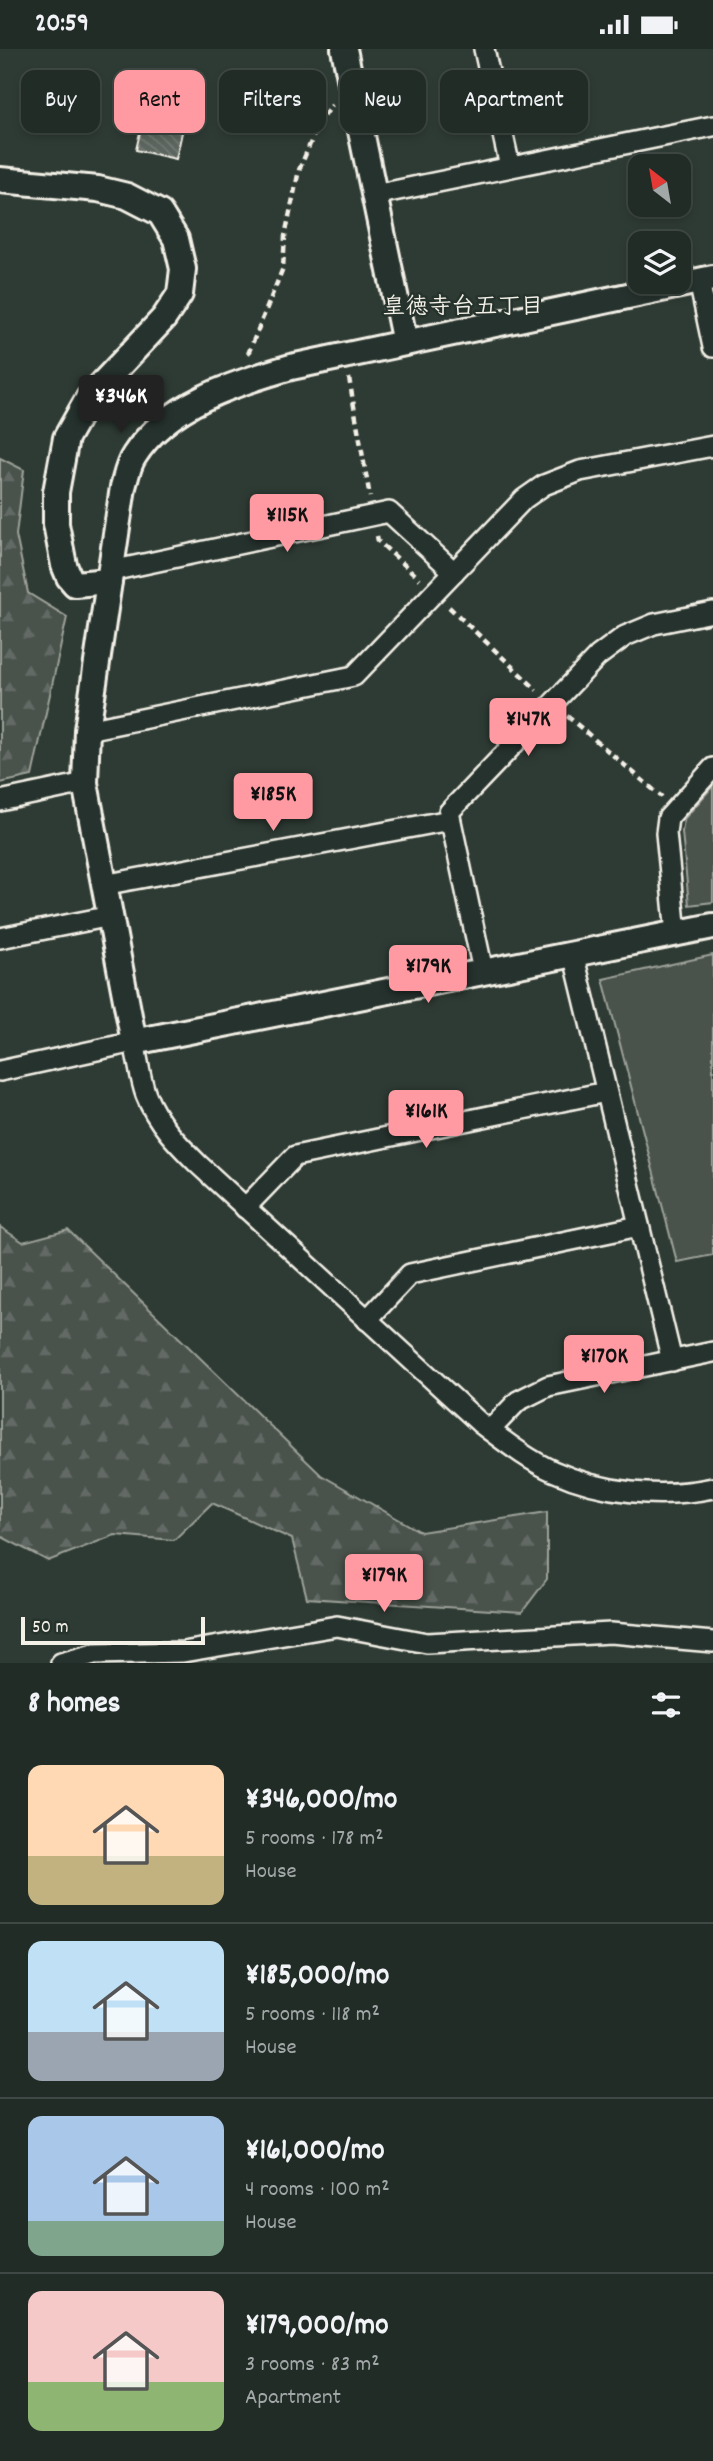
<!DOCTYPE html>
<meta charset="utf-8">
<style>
:root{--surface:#222c27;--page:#2a342f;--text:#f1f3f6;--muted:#a2a7a7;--line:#3f4844;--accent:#ff9aa2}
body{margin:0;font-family:Dekko,"Klee One",sans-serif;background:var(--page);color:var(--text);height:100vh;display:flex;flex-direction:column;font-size:26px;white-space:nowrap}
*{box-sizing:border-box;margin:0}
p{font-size:23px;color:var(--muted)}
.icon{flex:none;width:38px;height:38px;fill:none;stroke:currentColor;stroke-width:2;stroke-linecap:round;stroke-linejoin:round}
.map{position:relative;height:1614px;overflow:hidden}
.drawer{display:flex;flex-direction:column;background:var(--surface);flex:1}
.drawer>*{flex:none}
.guide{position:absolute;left:21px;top:21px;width:672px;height:63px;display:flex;gap:14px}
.needle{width:46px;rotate:329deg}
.buttons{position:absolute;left:628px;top:105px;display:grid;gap:14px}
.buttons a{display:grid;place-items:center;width:63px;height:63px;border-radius:14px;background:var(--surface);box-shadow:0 4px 10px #0003,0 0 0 2px var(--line);font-size:35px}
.scale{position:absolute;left:21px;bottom:18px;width:184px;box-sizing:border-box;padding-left:7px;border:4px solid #f4f1e8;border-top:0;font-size:19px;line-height:24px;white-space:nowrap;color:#f4f1e8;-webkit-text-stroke:5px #26332d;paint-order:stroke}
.price{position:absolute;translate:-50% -60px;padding:0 16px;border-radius:7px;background:var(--accent);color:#111;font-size:23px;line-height:46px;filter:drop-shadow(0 2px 4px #0008)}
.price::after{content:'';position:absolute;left:50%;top:42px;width:21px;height:16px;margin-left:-10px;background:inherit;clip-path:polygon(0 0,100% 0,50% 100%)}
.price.active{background:#222;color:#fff}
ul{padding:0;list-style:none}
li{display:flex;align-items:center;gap:21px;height:175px;padding:0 28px}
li+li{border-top:2px solid var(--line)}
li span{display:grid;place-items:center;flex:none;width:196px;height:140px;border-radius:14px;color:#555}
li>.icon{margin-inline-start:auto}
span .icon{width:84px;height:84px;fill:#fffc;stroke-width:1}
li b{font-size:30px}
h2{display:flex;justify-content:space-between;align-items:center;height:84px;padding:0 28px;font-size:30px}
.tag{padding:0 24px;border-radius:14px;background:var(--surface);box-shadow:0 4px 10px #0003,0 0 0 2px var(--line);font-size:24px;line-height:63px}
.tag.active{background:var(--accent);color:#111}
.status{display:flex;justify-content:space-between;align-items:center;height:49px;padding:0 35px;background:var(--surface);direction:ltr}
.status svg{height:19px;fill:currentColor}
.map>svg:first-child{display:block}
.forest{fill:url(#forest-firs);stroke:#9ea29a;stroke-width:2}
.green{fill:#48524c;stroke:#9ea29a;stroke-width:2}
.building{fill:url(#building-back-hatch);stroke:#f4f1e8;stroke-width:2}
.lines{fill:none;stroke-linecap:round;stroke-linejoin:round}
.minor-casing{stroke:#f4f1e8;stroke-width:24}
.tertiary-casing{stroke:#f4f1e8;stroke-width:30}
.path{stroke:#f4f1e8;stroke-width:4.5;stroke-dasharray:7 5;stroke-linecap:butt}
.minor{stroke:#26332d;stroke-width:19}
.tertiary{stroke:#26332d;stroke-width:24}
.labels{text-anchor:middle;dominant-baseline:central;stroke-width:5;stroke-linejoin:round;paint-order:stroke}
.neighbourhood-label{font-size:23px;font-weight:bold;fill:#f4f1e8;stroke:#26332d}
</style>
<div class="status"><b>20:59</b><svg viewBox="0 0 49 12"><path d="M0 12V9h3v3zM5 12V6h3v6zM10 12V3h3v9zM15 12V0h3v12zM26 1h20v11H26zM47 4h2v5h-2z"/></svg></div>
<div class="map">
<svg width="713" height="1614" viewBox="0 0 713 1614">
<defs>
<pattern id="forest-firs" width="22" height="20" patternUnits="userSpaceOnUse" patternTransform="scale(1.75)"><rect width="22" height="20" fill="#48524c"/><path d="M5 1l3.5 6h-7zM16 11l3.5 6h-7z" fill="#636b66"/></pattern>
<pattern id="building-back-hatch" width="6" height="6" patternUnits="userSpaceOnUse" patternTransform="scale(1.75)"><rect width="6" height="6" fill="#5c655e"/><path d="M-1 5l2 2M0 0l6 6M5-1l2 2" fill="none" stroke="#747c75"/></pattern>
</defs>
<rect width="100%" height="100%" fill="#2e3b34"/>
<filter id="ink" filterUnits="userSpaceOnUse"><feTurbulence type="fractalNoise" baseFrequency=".0143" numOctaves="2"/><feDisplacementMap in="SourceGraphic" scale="14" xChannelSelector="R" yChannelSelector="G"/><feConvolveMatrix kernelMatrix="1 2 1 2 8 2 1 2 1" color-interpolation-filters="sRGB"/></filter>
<g filter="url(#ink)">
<g class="forest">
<path d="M0 409 24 421 16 486 28 544 67 568 32 727 0 734Z"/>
<path d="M0 1178 23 1193 68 1181 321 1426 421 1483 547 1463V1530L522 1563 307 1549 292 1490 212 1454 174 1491 115 1486 48 1512 0 1487Z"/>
</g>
<g class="green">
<path d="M713 737V853L689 856 682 783 684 770Z"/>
<path d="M713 906V1206L677 1213 603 930Z"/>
</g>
<path class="building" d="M145 61 185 70 176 110 136 101Z"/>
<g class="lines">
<defs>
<g id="minor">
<path d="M484 0 510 118"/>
<path d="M374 146 713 77"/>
<path d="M699 232 713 298"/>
<path d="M111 522 389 463 454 523"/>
<path d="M87 681 354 627 524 450 544 436 580 422 713 397"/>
<path d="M0 752 85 734"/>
<path d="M103 836 450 771"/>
<path d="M676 885 666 784 668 769 713 719"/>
<path d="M0 889 111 867"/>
<path d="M573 904 672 1312"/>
<path d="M483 922 449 763 598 607 625 587 654 575 713 563"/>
<path d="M0 1022 134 993C138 1010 140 1030 146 1046 157 1074 177 1094 198 1115L480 1374C503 1391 526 1410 553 1422 602 1444 660 1450 713 1439"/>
<path d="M245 1159 295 1107 606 1043"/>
<path d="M367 1271 410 1225 639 1177"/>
<path d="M490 1381 518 1352 548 1337 713 1303"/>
<path d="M61 1614 94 1605 183 1603 337 1577 427 1594 611 1584 713 1593"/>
</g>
<g id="tertiary">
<path d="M344 0 405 294"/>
<path d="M0 131 98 140 127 147 160 164 176 190 183 220 180 245 164 269 88 350 66 389 56 443V475L64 516 69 528 75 535 109 532"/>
<path d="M713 229 291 318C235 334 167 355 134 407 128 416 126 428 123 438L87 681 85 734 134 993 713 877"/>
</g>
</defs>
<use href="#minor" class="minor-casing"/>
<use href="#tertiary" class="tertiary-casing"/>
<g class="path">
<path d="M248 305 283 219 285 187 299 121 318 76 332 56"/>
<path d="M349 329 370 448"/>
<path d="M377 487 378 492 420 530"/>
<path d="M449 558 537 641"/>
<path d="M567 667 662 748"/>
</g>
<use href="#minor" class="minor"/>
<use href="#tertiary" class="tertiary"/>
</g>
</g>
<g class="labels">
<g class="neighbourhood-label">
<text x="463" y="259">皇徳寺台五丁目</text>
</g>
</g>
</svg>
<div class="buttons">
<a><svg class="needle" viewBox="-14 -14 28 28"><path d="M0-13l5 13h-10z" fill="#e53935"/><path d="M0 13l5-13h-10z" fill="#a2a7a7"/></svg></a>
<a><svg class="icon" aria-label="layers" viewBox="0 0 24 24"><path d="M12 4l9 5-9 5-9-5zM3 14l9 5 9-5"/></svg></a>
</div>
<div class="scale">50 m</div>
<b class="price active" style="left:121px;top:386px">¥346K</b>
<b class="price" style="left:287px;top:505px">¥115K</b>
<b class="price" style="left:528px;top:709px">¥147K</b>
<b class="price" style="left:273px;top:784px">¥185K</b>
<b class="price" style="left:428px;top:956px">¥179K</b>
<b class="price" style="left:426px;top:1101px">¥161K</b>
<b class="price" style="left:604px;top:1346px">¥170K</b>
<b class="price" style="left:384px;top:1565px">¥179K</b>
<div class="guide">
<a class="tag">Buy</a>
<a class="tag active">Rent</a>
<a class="tag">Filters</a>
<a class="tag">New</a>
<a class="tag">Apartment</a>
</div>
</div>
<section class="drawer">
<h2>8 homes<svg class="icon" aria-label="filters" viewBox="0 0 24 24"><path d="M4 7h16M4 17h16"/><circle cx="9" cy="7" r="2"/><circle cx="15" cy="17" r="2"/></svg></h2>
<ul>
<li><span style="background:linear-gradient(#ffd9b3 65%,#c2b280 0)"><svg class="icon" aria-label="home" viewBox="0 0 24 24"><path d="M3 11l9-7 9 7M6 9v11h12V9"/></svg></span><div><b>¥346,000/mo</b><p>5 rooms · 178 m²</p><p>House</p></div></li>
<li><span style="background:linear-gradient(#bfe0f5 65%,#9aa5b1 0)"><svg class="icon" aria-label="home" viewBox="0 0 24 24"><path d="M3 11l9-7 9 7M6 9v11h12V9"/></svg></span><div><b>¥185,000/mo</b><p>5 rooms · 118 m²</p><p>House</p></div></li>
<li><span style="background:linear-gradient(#a9c7e8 75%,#7fa58c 0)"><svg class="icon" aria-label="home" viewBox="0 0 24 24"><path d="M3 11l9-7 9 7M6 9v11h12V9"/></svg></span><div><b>¥161,000/mo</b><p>4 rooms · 100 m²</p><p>House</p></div></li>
<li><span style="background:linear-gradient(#f6c9c9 65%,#8fb573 0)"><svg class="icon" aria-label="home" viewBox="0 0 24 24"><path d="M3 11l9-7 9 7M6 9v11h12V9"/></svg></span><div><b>¥179,000/mo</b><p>3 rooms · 83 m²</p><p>Apartment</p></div></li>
</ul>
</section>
